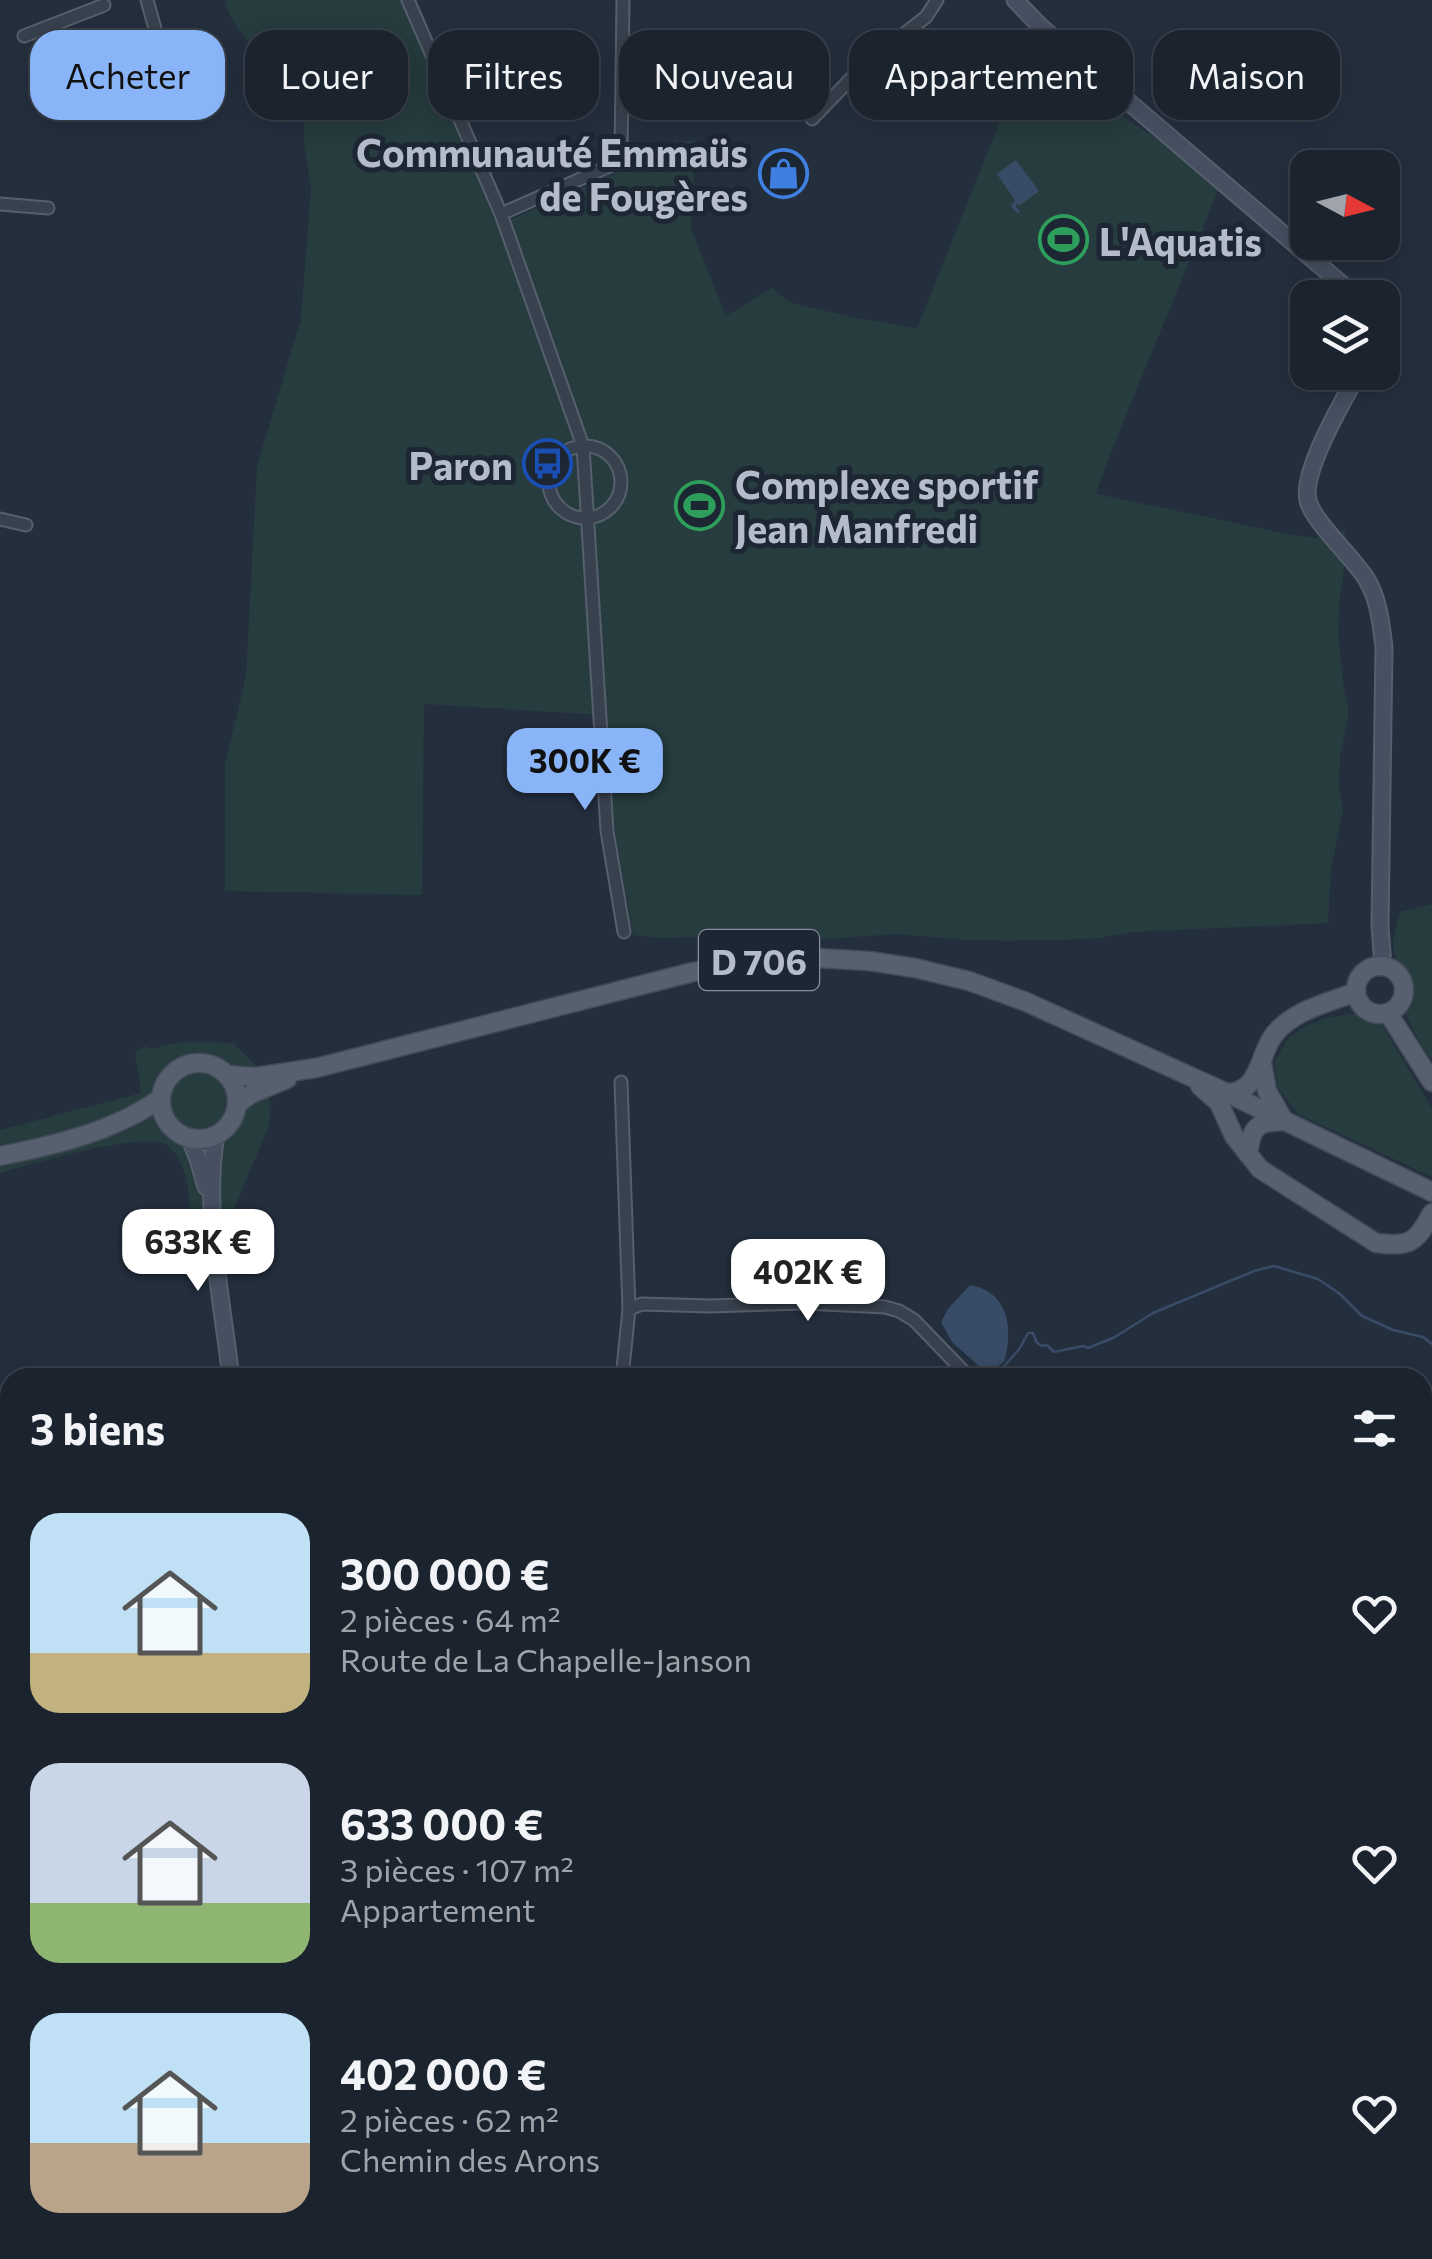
<!DOCTYPE html>
<html lang="fr">
<meta charset="utf-8">
<style>
:root{--surface:#1b232e;--page:#242b36;--text:#f1f3f6;--muted:#a0a4aa;--line:#39404a;--accent:#8ab4f8}
body{margin:0;font-family:Commissioner,sans-serif;background:var(--page);color:var(--text);height:100vh;display:flex;flex-direction:column;font-size:38px;white-space:nowrap}
*{box-sizing:border-box;margin:0}
p{font-size:32px;color:var(--muted)}
.icon{flex:none;width:55px;height:55px;fill:none;stroke:currentColor;stroke-width:2;stroke-linecap:round;stroke-linejoin:round}
.map{position:relative;flex:1;overflow:hidden}
.details{position:absolute;left:0px;top:1368px;width:1432px;height:892px;display:flex;flex-direction:column;background:var(--surface);border-radius:30px 30px 0 0;box-shadow:0 5px 25px #0003,0 0 0 2px var(--line)}
.details>*{flex:none}
.banner{position:absolute;left:30px;top:30px;width:1372px;height:90px;display:flex;gap:20px}
.needle{width:65px;rotate:97deg}
.buttons{position:absolute;left:1290px;top:150px;display:grid;gap:20px}
.buttons a{display:grid;place-items:center;width:110px;height:110px;border-radius:20px;background:var(--surface);box-shadow:0 5px 25px #0003,0 0 0 2px var(--line);font-size:50px}
.price{position:absolute;translate:-50% -85px;padding:0 22px;border-radius:20px;background:#fff;color:#222;font-size:32px;line-height:65px;filter:drop-shadow(0 2px 5px #0008)}
.price::after{content:'';position:absolute;left:50%;top:60px;width:30px;height:22px;margin-left:-15px;background:inherit;clip-path:polygon(0 0,100% 0,50% 100%)}
.price.on{background:var(--accent);color:#111}
ul{padding:0;list-style:none}
li{display:flex;align-items:center;gap:30px;height:250px;padding:0 30px}
li span{display:grid;place-items:center;flex:none;width:280px;height:200px;border-radius:30px;color:#555}
li>.icon{margin-inline-start:auto}
span .icon{width:120px;height:120px;fill:#fffc;stroke-width:1}
li b{font-size:42px}
h2{display:flex;justify-content:space-between;align-items:center;height:120px;padding:0 30px;font-size:42px}
.chip{padding:0 35px;border-radius:30px;background:var(--surface);box-shadow:0 5px 25px #0003,0 0 0 2px var(--line);font-size:35px;line-height:90px}
.chip.on{background:var(--accent);color:#111}
.map>svg:first-child{display:block}
.green{fill:#263c3f}
.water{fill:#394c67}
.lines{fill:none;stroke-linecap:round;stroke-linejoin:round}
.stream{stroke:#394c67;stroke-width:2.5}
.street-casing{stroke:#565f6c;stroke-width:15}
.secondary-casing{stroke:#565f6c;stroke-width:19}
.primary-casing{stroke:#414a57;stroke-width:21}
.street{stroke:#38414e;stroke-width:11}
.secondary{stroke:#465061;stroke-width:15}
.primary{stroke:#56606e;stroke-width:18}
.labels{text-anchor:middle;dominant-baseline:central;stroke-width:10;stroke-linejoin:round;paint-order:stroke}
.shield{fill:#1d2633;stroke:#878f9c;stroke-width:2.5}
.shield-label{font-size:35px;font-weight:bold;fill:#b4bcc9}
.poi-label{font-size:38px;font-weight:bold;fill:#b4bcc9;stroke:#1d2633;text-anchor:end}
</style>
<div class="map">
<svg width="1432" height="2259" viewBox="0 0 1432 2259">
<rect width="100%" height="100%" fill="#242f3e"/>
<g class="green">
<path d="M225 0H402L473 156 501 224 619 171 633 147 695 140 691 228 726 316 772 288 791 303 857 318 917 328 1010 96 1062 106 1072 99 1077 87 1222 181 1111 452 1096 494 1298 536 1323 538 1345 530 1346 554 1339 606 1338 637 1344 690 1349 712 1340 757 1339 786 1343 810 1331 870 1328 923 1134 932 1094 939 1009 941 968 940 896 934 800 941 707 937 660 938 633 935 611 809 602 715 424 704 422 895 225 891V764L246 676 257 466 301 319 311 188 304 145V112L273 79 266 76C261 68 259 59 255 52 244 35 229 21 225 0Z"/>
<path d="M1432 904V1059L1423 1048 1403 1010 1409 982C1390 952 1390 946 1400 912Z"/>
<path d="M1357 1013 1383 1027 1432 1108V1177L1298 1114 1278 1088 1274 1062 1287 1040 1304 1027 1325 1018Z"/>
<path d="M183 1042 233 1043 269 1078 270 1123 229 1221 193 1226C189 1201 189 1163 168 1146 147 1129 29 1165 0 1173V1130L141 1093 135 1051 147 1046 149 1049Z"/>
</g>
<g class="water">
<path d="M1039 72C1051 74 1057 79 1063 89L1061 95 1043 96 1030 91 1028 79Z"/>
<path d="M1016 160 1039 191 1020 205 1017 204 1016 207 1020 211 1018 214 1011 206 1015 200 997 174Z"/>
<path d="M970 1285C1010 1292 1013 1331 1004 1362L992 1370 982 1369 952 1342 941 1322 948 1309Z"/>
</g>
<g class="lines">
<g class="stream">
<path d="M994 1378 1020 1348 1028 1333H1033L1037 1343 1042 1346 1047 1345 1054 1352 1083 1346 1088 1348 1115 1337 1153 1313 1254 1271 1274 1266 1318 1279 1340 1294 1362 1316 1393 1330 1423 1337 1432 1344"/>
<path d="M0 1913 10 1918"/>
</g>
<defs>
<g id="street">
<path d="M147 0 159 43 161 83"/>
<path d="M408 0 501 214 583 446 607 831 624 932"/>
<path d="M24 36 104 5"/>
<path d="M812 119 866 63 926 17 937 0"/>
<path d="M0 204 48 208"/>
<path d="M501 214 612 165 621 154 623 0"/>
<circle cx="585" cy="482" r="36"/>
<path d="M0 519 26 525"/>
<path d="M621 1082 629 1309 622 1378"/>
<path d="M629 1309 642 1304 710 1306 804 1303 885 1307 899 1311 914 1320 970 1378"/>
<path d="M428 2250 430 2259"/>
</g>
<g id="secondary">
<path d="M1015 0 1041 27 1358 298"/>
<path d="M1359 372C1344 399 1301 472 1308 500 1312 521 1355 559 1367 580 1379 600 1381 624 1384 647L1380 926 1383 967"/>
<path d="M216 1135C203 1212 222 1300 231 1378"/>
<path d="M189 1137 198 1159 206 1187"/>
<path d="M367 2250 369 2259"/>
</g>
<g id="primary">
<circle cx="1380" cy="990" r="24"/>
<path d="M1388 1013 1432 1082"/>
<path d="M1262 1063 1267 1091 1284 1121"/>
<circle cx="199" cy="1101" r="38"/>
<path d="M227 1075 256 1077 316 1068 693 972 760 960 816 958 869 961 915 968 969 981 1024 1001 1227 1093 1432 1192"/>
<path d="M1200 1086 1219 1103 1234 1136 1260 1169 1376 1243C1410 1247 1416 1243 1432 1213"/>
<path d="M1227 1093C1259 1093 1259 1056 1273 1036 1292 1010 1328 1003 1356 992"/>
<path d="M237 1104 251 1094 287 1079"/>
<path d="M1248 1154C1252 1126 1256 1122 1284 1121"/>
<path d="M0 1156C56 1145 115 1131 161 1098"/>
</g>
</defs>
<use href="#street" class="street-casing"/>
<use href="#secondary" class="secondary-casing"/>
<use href="#primary" class="primary-casing"/>
<use href="#street" class="street"/>
<use href="#secondary" class="secondary"/>
<use href="#primary" class="primary"/>
</g>
<defs>
<symbol id="shop-ring" viewBox="-11 -11 22 22"><circle r="9.5" fill="#1d2633" stroke="#3f7fe0" stroke-width="1.5"/><path d="M-5-2.5h2.3a2.7 3.5 0 0 1 5.4 0H5L5.5 6h-11ZM-1.5-2.5h3a1.5 2.3 0 0 0-3 0Z" fill="#3f7fe0"/></symbol>
<symbol id="stadium-ring" viewBox="-11 -11 22 22"><circle r="9.5" fill="#1d2633" stroke="#2e9e5b" stroke-width="1.5"/><path d="M0-5a6.5 5 0 1 0 0 10a6.5 5 0 1 0 0-10ZM-3.5-1.8h7v3.6h-7Z" fill="#2e9e5b"/></symbol>
<symbol id="bus-ring" viewBox="-11 -11 22 22"><circle r="9.5" fill="#1d2633" stroke="#1a4fb4" stroke-width="1.5"/><path d="M-5-6H5V4H4V6H2V4H-2V6H-4V4H-5ZM-3.5-4V0h7V-4ZM-3.5 1.2v1.5H-2V1.2ZM2 1.2v1.5H3.5V1.2Z" fill="#1a4fb4"/></symbol>
</defs>
<g fill-rule="evenodd">
<use href="#shop-ring" x="756" y="146" width="55" height="55"/>
<use href="#stadium-ring" x="1036" y="212" width="55" height="55"/>
<use href="#bus-ring" x="520" y="436" width="55" height="55"/>
<use href="#stadium-ring" x="672" y="478" width="55" height="55"/>
</g>
<g class="labels">
<rect class="shield" x="699" y="930" width="120" height="60" rx="8"/>
<g class="shield-label">
<text x="759" y="960">D 706</text>
</g>
<g class="poi-label">
<text x="748" y="151">Communauté Emmaüs<tspan x="748" dy="44">de Fougères</tspan></text>
<text x="1099" y="240" text-anchor="start">L'Aquatis</text>
<text x="513" y="464">Paron</text>
<text x="735" y="483" text-anchor="start">Complexe sportif<tspan x="735" dy="44">Jean Manfredi</tspan></text>
</g>
</g>
</svg>
<div class="buttons">
<a><svg class="needle" viewBox="-14 -14 28 28"><path d="M0-13l5 13h-10z" fill="#e53935"/><path d="M0 13l5-13h-10z" fill="#a0a4aa"/></svg></a>
<a><svg class="icon" aria-label="layers" viewBox="0 0 24 24"><path d="M12 4l9 5-9 5-9-5zM3 14l9 5 9-5"/></svg></a>
</div>
<b class="price on" style="left:585px;top:813px">300K €</b>
<b class="price" style="left:198px;top:1294px">633K €</b>
<b class="price" style="left:808px;top:1324px">402K €</b>
<div class="banner">
<a class="chip on">Acheter</a>
<a class="chip">Louer</a>
<a class="chip">Filtres</a>
<a class="chip">Nouveau</a>
<a class="chip">Appartement</a>
<a class="chip">Maison</a>
</div>
<section class="details">
<h2>3 biens<svg class="icon" aria-label="filters" viewBox="0 0 24 24"><path d="M4 7h16M4 17h16"/><circle cx="9" cy="7" r="2"/><circle cx="15" cy="17" r="2"/></svg></h2>
<ul>
<li><span style="background:linear-gradient(#bfe0f5 70%,#c2b280 0)"><svg class="icon" aria-label="home" viewBox="0 0 24 24"><path d="M3 11l9-7 9 7M6 9v11h12V9"/></svg></span><div><b>300 000 €</b><p>2 pièces · 64 m²</p><p>Route de La Chapelle-Janson</p></div><svg class="icon" aria-label="heart" viewBox="0 0 24 24"><path d="M12 20l-8-8c-3-5 5-10 8-4 3-6 11-1 8 4z"/></svg></li>
<li><span style="background:linear-gradient(#c9d6e8 70%,#8fb573 0)"><svg class="icon" aria-label="home" viewBox="0 0 24 24"><path d="M3 11l9-7 9 7M6 9v11h12V9"/></svg></span><div><b>633 000 €</b><p>3 pièces · 107 m²</p><p>Appartement</p></div><svg class="icon" aria-label="heart" viewBox="0 0 24 24"><path d="M12 20l-8-8c-3-5 5-10 8-4 3-6 11-1 8 4z"/></svg></li>
<li><span style="background:linear-gradient(#bfe0f5 65%,#b9a48a 0)"><svg class="icon" aria-label="home" viewBox="0 0 24 24"><path d="M3 11l9-7 9 7M6 9v11h12V9"/></svg></span><div><b>402 000 €</b><p>2 pièces · 62 m²</p><p>Chemin des Arons</p></div><svg class="icon" aria-label="heart" viewBox="0 0 24 24"><path d="M12 20l-8-8c-3-5 5-10 8-4 3-6 11-1 8 4z"/></svg></li>
</ul>
</section>
</div>
